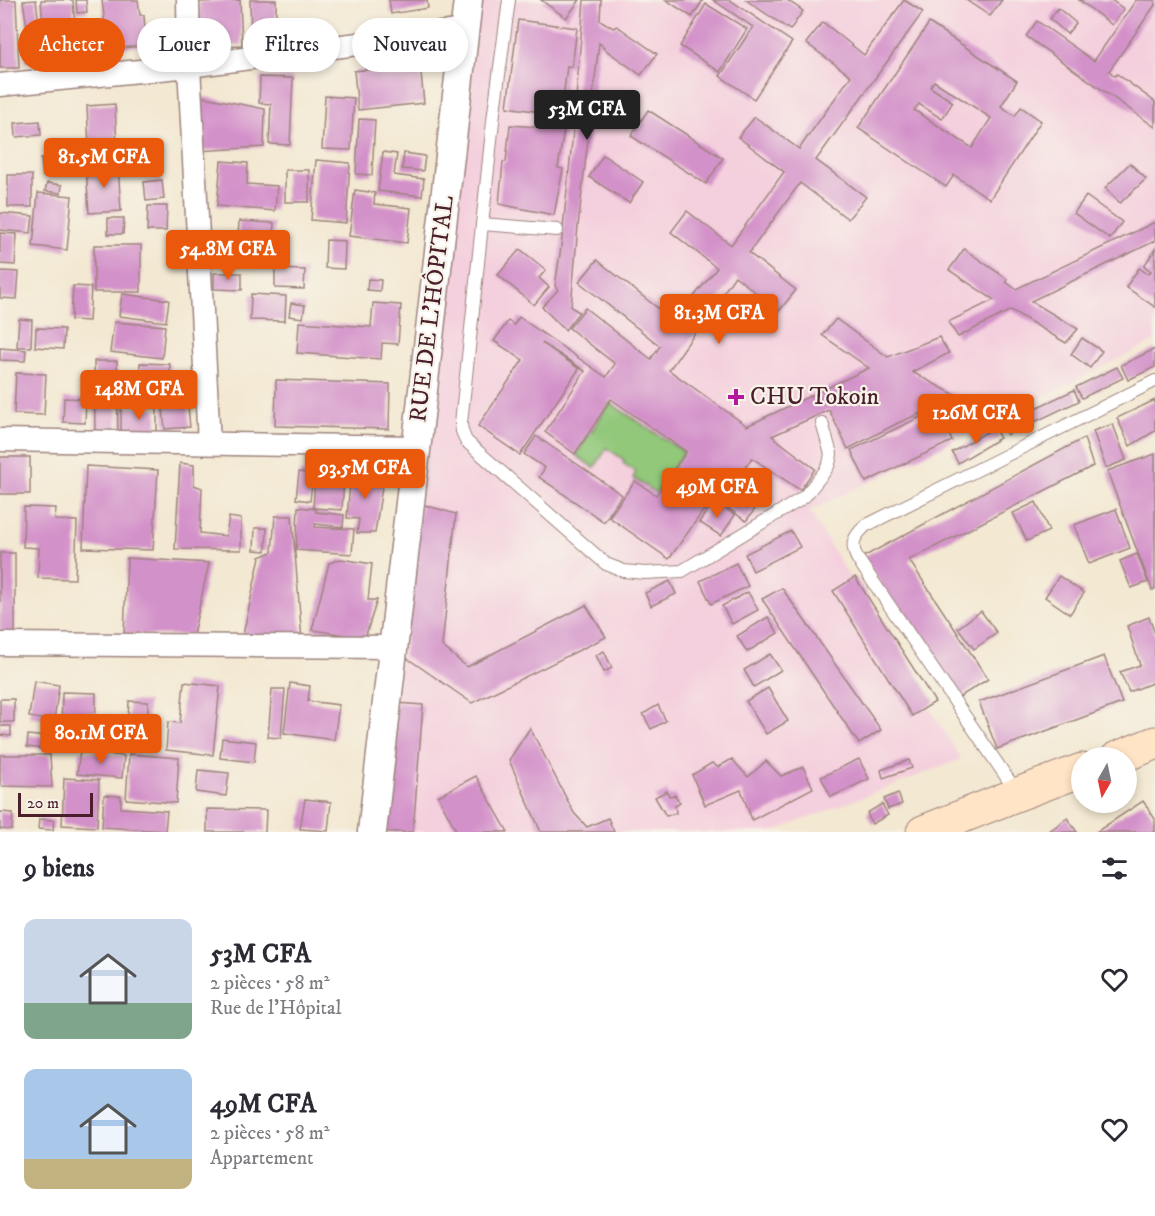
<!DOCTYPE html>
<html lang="fr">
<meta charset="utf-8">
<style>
:root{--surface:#fff;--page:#f2f2f3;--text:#2b2b33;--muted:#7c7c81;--accent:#ea580c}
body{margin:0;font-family:"IM FELL DW Pica",serif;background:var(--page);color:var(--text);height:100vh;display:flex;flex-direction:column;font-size:22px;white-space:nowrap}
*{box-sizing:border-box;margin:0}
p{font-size:20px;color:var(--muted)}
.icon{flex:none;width:33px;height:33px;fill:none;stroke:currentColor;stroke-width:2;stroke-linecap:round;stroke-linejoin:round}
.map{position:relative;height:832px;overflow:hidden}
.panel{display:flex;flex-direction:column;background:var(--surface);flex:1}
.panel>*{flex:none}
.guide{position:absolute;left:18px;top:18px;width:600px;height:54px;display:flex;gap:12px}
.needle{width:39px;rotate:189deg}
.buttons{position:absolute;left:1071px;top:747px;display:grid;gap:12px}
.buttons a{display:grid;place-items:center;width:66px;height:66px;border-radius:50%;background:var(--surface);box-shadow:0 3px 9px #0003;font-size:30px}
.scale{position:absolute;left:18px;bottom:15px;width:75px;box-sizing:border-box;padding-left:6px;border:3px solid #4a1f2b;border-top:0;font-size:16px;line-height:21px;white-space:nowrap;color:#4a1f2b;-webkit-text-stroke:4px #f7f3e8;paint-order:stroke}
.price{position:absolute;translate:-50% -51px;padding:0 14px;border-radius:6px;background:var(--accent);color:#fff;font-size:20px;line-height:39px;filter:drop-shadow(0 2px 3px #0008)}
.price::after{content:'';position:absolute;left:50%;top:36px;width:18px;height:14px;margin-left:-9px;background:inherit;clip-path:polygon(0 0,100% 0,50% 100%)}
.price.selected{background:#222;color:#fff}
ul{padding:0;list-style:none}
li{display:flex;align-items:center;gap:18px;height:150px;padding:0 24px}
li span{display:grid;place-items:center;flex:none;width:168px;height:120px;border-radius:12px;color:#555}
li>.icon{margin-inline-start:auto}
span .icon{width:72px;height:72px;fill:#fffc;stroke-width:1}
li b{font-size:26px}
h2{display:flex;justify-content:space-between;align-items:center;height:72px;padding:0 24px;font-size:26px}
.pill{padding:0 21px;border-radius:27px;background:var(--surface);box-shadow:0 3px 9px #0003;font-size:21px;line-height:54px}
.pill.selected{background:var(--accent);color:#fff}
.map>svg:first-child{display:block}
.built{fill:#f4cfdd}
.green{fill:#91c87a;stroke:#6e7452;stroke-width:1.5}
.building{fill:#d391c9;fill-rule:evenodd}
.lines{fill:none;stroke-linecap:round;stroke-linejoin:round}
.service-casing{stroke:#9e847e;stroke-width:14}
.minor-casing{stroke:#9e847e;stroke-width:25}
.tertiary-casing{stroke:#9e847e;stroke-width:31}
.secondary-casing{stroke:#9e847e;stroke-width:35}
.service{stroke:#fff;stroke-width:12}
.minor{stroke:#fff;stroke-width:22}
.tertiary{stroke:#fff;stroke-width:28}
.secondary{stroke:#ffe4c6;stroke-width:33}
.poi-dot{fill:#b5179e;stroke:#f7f3e8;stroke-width:2}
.labels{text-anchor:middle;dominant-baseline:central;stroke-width:4.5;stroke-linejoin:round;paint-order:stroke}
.street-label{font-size:24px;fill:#4a1f2b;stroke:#f7f3e8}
.poi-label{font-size:24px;fill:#4a1f2b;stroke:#f7f3e8;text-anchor:start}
</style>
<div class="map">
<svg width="1155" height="832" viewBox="0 0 1155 832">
<rect width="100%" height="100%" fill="#f7f3e8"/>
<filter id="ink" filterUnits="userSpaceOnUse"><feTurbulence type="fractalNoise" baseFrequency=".0167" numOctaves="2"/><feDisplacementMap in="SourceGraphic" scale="12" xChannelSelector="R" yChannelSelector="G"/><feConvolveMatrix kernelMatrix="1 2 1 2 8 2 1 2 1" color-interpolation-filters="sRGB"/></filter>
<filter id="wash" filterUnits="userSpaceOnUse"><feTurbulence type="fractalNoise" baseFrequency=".008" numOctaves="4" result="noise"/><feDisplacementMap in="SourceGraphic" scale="24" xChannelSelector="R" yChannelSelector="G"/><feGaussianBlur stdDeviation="1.35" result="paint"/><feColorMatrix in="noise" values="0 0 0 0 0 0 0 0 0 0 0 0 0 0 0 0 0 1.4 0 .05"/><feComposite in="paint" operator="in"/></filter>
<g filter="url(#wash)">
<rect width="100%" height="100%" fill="#f3e8d1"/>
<path class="built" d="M479 0H1155V341L930 453 809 511 961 759 772 832H380Z"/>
<path class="green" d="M610 403 684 452 656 493 633 478 636 472 623 463 624 460 607 448 594 468 576 455Z"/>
<g id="blocks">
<g class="building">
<path d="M0 0H16L19 68H0Z"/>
<path d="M36 0 40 32 28 34 23 1Z"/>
<path d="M41 0H73L78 64 46 67Z"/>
<path d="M76 0H86L87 12 77 13Z"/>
<path d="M102 0H138L140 15H144L146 45 108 50Z"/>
<path d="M240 0 242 45 201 47 199 2Z"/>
<path d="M250 0H276V39H251Z"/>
<path d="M389 0H427L428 8 391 14Z"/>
<path d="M541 0H580L566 18Z"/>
<path d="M584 0H601L600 20 613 28 617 26 657 54 641 75 603 48 604 47 599 43 578 226 571 307 579 312 565 330 542 307 558 290 555 286 561 247 574 122Z"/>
<path d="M666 0H703L692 17Z"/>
<path d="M713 0H730L792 42 754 99 720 76 753 27Z"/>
<path d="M746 0H787L803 11 790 30Z"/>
<path d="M904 0 923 12 816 160 866 197 848 219 800 183 749 253 796 290 779 311 735 276 669 370 747 426 869 368 822 335 836 319 888 357 939 337 949 353 912 372 959 397 944 418 934 404 936 407 900 422 848 449 829 410 772 436 815 469 800 490 752 458 735 482 762 500 746 521 713 497 669 559 609 517 635 481 656 495 686 452 611 399 575 454 545 432 585 371 542 343 579 369 520 455 478 426 523 360 494 341 508 321 514 325 519 317 606 377 615 364 569 328 585 308 651 359 660 346 579 282 597 260 674 321 717 268 671 232 687 211 731 245 784 172 738 137 755 117 799 149 851 76 806 43 823 22 864 55Z"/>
<path d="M966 0H1002L990 16Z"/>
<path d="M1079 0H1111L1124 9 1112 25Z"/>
<path d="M1136 0H1155V5L1109 71 1115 76 1117 74 1155 102V127L1026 36 1037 21 1094 61Z"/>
<path d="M706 4 747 29 720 72 680 46Z"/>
<path d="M1058 8 1076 23 1067 34 1050 19Z"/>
<path d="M101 20 106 53 92 55 87 23Z"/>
<path d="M518 20 577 28 572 67 567 66 561 115 507 107Z"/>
<path d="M929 23 1017 81 1001 106 1015 116 1021 107 1041 121 990 199 954 175 946 187 858 128ZM934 81 991 118 972 148 914 110 919 104 942 119 953 102 930 87Z"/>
<path d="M38 41 41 61 26 63 23 43Z"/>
<path d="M420 64 424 103 358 110 354 71Z"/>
<path d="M260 77 293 78 290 145 269 144 271 104 259 103Z"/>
<path d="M199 96 265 109 264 147 198 151Z"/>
<path d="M325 96 354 98 351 150 322 149Z"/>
<path d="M115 104 117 147 89 148 87 106Z"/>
<path d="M648 110 723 158 706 184 631 136Z"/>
<path d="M359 119 375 120 372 175 356 174Z"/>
<path d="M40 121 41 135 16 137 15 123Z"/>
<path d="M510 125 564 129 558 168 563 169 554 215 499 204 503 162H506Z"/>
<path d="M383 152 397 154 394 175 424 179 422 196 378 191Z"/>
<path d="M404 153 425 156 423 171 402 169Z"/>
<path d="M603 155 643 182 629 203 589 177Z"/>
<path d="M60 156 63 173 43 176 41 159Z"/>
<path d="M136 156 137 169 121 170 120 157Z"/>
<path d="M316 160 350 163 346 223 311 220Z"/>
<path d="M221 161 248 163 247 184 277 186 275 211 217 206Z"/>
<path d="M1130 163 1146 179 1120 203 1105 188Z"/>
<path d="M118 165 121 211 89 213 86 167Z"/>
<rect x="285" y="170" width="24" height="32"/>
<rect x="8" y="175" width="24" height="32"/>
<path d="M162 180 164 199 146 201 144 182Z"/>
<path d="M47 183 62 185 61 193 45 191Z"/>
<path d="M355 190 375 193 374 204 411 208 407 243 349 236Z"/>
<path d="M38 193 72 196 67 250 33 246Z"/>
<path d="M1086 196 1122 222 1110 239 1074 213Z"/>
<path d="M148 206H167L166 231H147Z"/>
<path d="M0 213 33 216 31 233 0 230Z"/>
<path d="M108 218H124L123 234H108Z"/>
<path d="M239 221 274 223 272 255 237 253Z"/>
<path d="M1155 222V241L1031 301 1078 329 1066 343 1011 310 958 337 948 322 994 300 949 270 964 249 1007 279 1006 282 1016 289Z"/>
<path d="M0 233 17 234 15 265 0 264Z"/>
<path d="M326 240 345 241 344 269 325 268Z"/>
<rect x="94" y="245" width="47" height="47"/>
<path d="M520 249 546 270 539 278 549 287 534 305 498 275Z"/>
<path d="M1155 249V307L1126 287 1139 268 1148 274 1151 271 1144 266Z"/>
<path d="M275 269 305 270 304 289 275 288Z"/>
<path d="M0 271 19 272 17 299 0 298Z"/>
<path d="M214 273H242V290L214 289Z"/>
<path d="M368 279 381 280 380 291 367 290Z"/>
<path d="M73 286 91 287 89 321 71 320Z"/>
<path d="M122 294 169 300 166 322 119 316Z"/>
<path d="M251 294 286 296 285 321 250 320Z"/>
<path d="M291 303 305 305 303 318 289 316Z"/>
<path d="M373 303 401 305 398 344 382 343 381 359 297 353 299 322 371 327Z"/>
<path d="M19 319 32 320 31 347H17Z"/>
<path d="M114 322 165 326 162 358 110 352Z"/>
<path d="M36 328 64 329 63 349 35 347Z"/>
<path d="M1082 338 1102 351 1090 368 1071 354Z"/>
<path d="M0 348 26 350 25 361 0 360Z"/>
<path d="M1155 349V367L1128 380 1121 365Z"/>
<path d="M94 361H117L118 433H95Z"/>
<path d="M140 363 170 364 169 391 139 390Z"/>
<path d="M1117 367 1123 378 1082 398 1076 387Z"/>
<path d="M16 373 46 374 44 415 14 414Z"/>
<path d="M276 380 390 384 389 429 275 426Z"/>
<path d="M1074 390 1079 401 1024 427 1018 416Z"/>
<path d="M187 397 190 427 165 429 162 400Z"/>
<path d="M64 398 86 399 85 423 63 422Z"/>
<path d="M1155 400V431L1130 446 1117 418Z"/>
<path d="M121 407 157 408V435H121Z"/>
<path d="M937 409 952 441 866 482 851 450Z"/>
<path d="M1016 418 1021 427 1007 435 1002 426Z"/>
<path d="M1113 424 1126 460 1106 468 1093 431Z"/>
<path d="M994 428 1000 438 958 463 952 452Z"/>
<path d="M536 436 622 495 604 522 539 477 545 468 524 454Z"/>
<path d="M1084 438 1093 466 909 560 988 679 955 700 863 557Z"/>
<path d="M1155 454V589L1152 590 1107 471Z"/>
<rect x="0" y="457" width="30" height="37"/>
<path d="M180 463 194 465V485L202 488 200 533 226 536 229 517 241 519V550L175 549Z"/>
<path d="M86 466 158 470 153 550 83 548Z"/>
<path d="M351 471 384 474 375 533H357L359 519 347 518Z"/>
<path d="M299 472 313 474 310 501 296 499Z"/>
<path d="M315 477 344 479 342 510 313 508Z"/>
<path d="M714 501 735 515 721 536 699 522Z"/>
<path d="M1036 502 1049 531 1027 541 1013 513Z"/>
<path d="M421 504 456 514 442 646 467 667 586 605 606 637 472 703 404 656Z"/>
<path d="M24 507 56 508 55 520 77 521 75 579 38 578 39 548 23 547Z"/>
<path d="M298 507 316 509V512L344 515 343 527 315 524V527L354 529 352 554 296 550Z"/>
<path d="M1116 509 1130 548 1089 564 1074 525Z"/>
<path d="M275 516H292L302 640 242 639 260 557 272 552Z"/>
<path d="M255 528H267L266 551 254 550Z"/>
<path d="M791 531 800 547 753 571 745 554Z"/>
<rect x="0" y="553" width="15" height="80"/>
<path d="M1137 554 1148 582 1131 588 1120 561Z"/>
<path d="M127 558 209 563 193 635H124Z"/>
<path d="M341 559 372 564 368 600H377L365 638 312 630 329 563Z"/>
<path d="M736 563 748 586 711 604 700 581Z"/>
<path d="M1059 576 1084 593 1070 614 1045 597Z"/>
<path d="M855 577 935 702 912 716 833 591Z"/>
<path d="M670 581 676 594 651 606 645 593Z"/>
<path d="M782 588 881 730 859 744 762 599Z"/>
<path d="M748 592 758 610 732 624 722 606Z"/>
<path d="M981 611 997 633 974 649 958 628Z"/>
<path d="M768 617 778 633 747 652 737 636Z"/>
<path d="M1149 617 1155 634V682L1129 692 1120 672 1140 665 1127 626Z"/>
<path d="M604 651 612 668 604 672 596 655Z"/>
<path d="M770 654 781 670 754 687 744 670Z"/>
<path d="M1104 656 1122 703 997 749 979 702Z"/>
<path d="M34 681 59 685 54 721 29 717Z"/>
<path d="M184 682 220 686 213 755 166 750 168 722 180 723Z"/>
<path d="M290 683 310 686 308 701 339 705 334 740 284 733Z"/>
<path d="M768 688 788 721 766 734 746 701Z"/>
<path d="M272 689H285L281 738 268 737Z"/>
<path d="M62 692 96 693 95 738 61 737Z"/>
<rect x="0" y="699" width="14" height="23"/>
<path d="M129 701 148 702 147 736 127 735Z"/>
<path d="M396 703 423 705 413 832H386Z"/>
<path d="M658 705 666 721 651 729 643 714Z"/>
<path d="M0 726H11V736L0 735Z"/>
<path d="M530 728 574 813 587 827 608 818 614 832H541L509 760Z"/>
<path d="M28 735 55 738 53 750 27 747Z"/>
<path d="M222 738 256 742 254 762 220 758Z"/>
<path d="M80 751 124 756 122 778 77 774Z"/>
<path d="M129 754 179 758 176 803 126 799Z"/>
<path d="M0 755H50L52 787 0 786Z"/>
<path d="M732 759 748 777 766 761 781 776 803 767 813 788 752 820 741 790 705 805 692 775 712 763 718 767Z"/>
<path d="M859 759 869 779 831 797 821 777Z"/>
<path d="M909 760 912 768 883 778 881 770Z"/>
<path d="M198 770 229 773 226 796 196 792Z"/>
<path d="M476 776 508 832H457L438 796Z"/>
<path d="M64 778 99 780 97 827 62 825Z"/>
<path d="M667 791 669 796 675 795 680 803 675 806 676 813 666 816 655 797Z"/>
<path d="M898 793 902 804 888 809 884 799Z"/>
<path d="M104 795 121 796V808L167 811 165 831 102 827Z"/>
<path d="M305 799 331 802 328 831 300 829Z"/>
<path d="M1143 801 1155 819V832H1096Z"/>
<path d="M882 804 888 815 872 824 867 813Z"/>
<path d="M207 809 266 810 265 832H207Z"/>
<path d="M0 812 13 813 12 830 0 829Z"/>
<path d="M1067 818 1077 832H1048Z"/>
<path d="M39 819 54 820 53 830 38 829Z"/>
</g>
</g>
</g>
<g filter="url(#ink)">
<use href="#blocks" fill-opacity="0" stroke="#9e847e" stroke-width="1.5"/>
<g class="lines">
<defs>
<g id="service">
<path d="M509 0 494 112 461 423 462 431 466 441 606 564 624 571 645 573 682 571 798 501 805 496 825 471 829 464 831 454 822 423"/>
<path d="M482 224 557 230"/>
<path d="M1018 794 857 558C850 543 854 537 865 526L1155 381"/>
</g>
<g id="minor">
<path d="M188 0 189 66 209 443"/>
<path d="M0 85 189 66 465 30"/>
<path d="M0 440 416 447"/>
<path d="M0 644 392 647"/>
</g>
<path id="tertiary" d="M372 832 468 0"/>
<g id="secondary">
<path d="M1117 758 1155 743"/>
<path d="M923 832 1018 794 1082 770"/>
</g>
</defs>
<use href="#service" class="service-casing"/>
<use href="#minor" class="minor-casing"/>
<use href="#tertiary" class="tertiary-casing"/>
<use href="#secondary" class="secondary-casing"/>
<use href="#service" class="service"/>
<use href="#minor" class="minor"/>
<use href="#tertiary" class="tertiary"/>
<use href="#secondary" class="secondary"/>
</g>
</g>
<path class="poi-dot" d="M733 388h6v6h6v6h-6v6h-6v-6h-6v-6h6z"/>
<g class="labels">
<g class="street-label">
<text transform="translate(432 309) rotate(-83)">RUE DE L'HÔPITAL</text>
</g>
<g class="poi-label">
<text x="750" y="397">CHU Tokoin</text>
</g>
</g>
</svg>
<div class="buttons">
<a><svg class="needle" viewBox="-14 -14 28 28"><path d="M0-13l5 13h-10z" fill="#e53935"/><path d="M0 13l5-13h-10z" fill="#7c7c81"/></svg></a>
</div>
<div class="scale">20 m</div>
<b class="price selected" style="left:587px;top:141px">53M CFA</b>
<b class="price" style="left:104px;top:189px">81.5M CFA</b>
<b class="price" style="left:228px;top:281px">54.8M CFA</b>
<b class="price" style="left:719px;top:345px">81.3M CFA</b>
<b class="price" style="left:139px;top:421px">148M CFA</b>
<b class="price" style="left:976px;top:445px">126M CFA</b>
<b class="price" style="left:365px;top:500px">93.5M CFA</b>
<b class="price" style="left:717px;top:519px">49M CFA</b>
<b class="price" style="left:101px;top:765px">80.1M CFA</b>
<div class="guide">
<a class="pill selected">Acheter</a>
<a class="pill">Louer</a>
<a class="pill">Filtres</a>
<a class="pill">Nouveau</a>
</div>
</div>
<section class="panel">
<h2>9 biens<svg class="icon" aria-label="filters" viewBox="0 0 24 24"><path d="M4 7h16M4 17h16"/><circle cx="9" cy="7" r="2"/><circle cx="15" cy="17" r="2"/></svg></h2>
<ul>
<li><span style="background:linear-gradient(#c9d6e8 70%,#7fa58c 0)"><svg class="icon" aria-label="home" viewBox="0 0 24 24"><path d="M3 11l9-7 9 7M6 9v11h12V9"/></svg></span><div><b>53M CFA</b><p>2 pièces · 58 m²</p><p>Rue de l'Hôpital</p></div><svg class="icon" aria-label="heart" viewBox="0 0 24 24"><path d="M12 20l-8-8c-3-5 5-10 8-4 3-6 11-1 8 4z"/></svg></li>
<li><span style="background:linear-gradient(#a9c7e8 75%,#c2b280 0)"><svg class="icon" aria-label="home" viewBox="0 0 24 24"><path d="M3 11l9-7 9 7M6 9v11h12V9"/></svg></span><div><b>49M CFA</b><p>2 pièces · 58 m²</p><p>Appartement</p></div><svg class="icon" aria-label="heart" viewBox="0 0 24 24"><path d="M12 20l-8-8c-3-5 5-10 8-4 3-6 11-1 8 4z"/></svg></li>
</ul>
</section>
